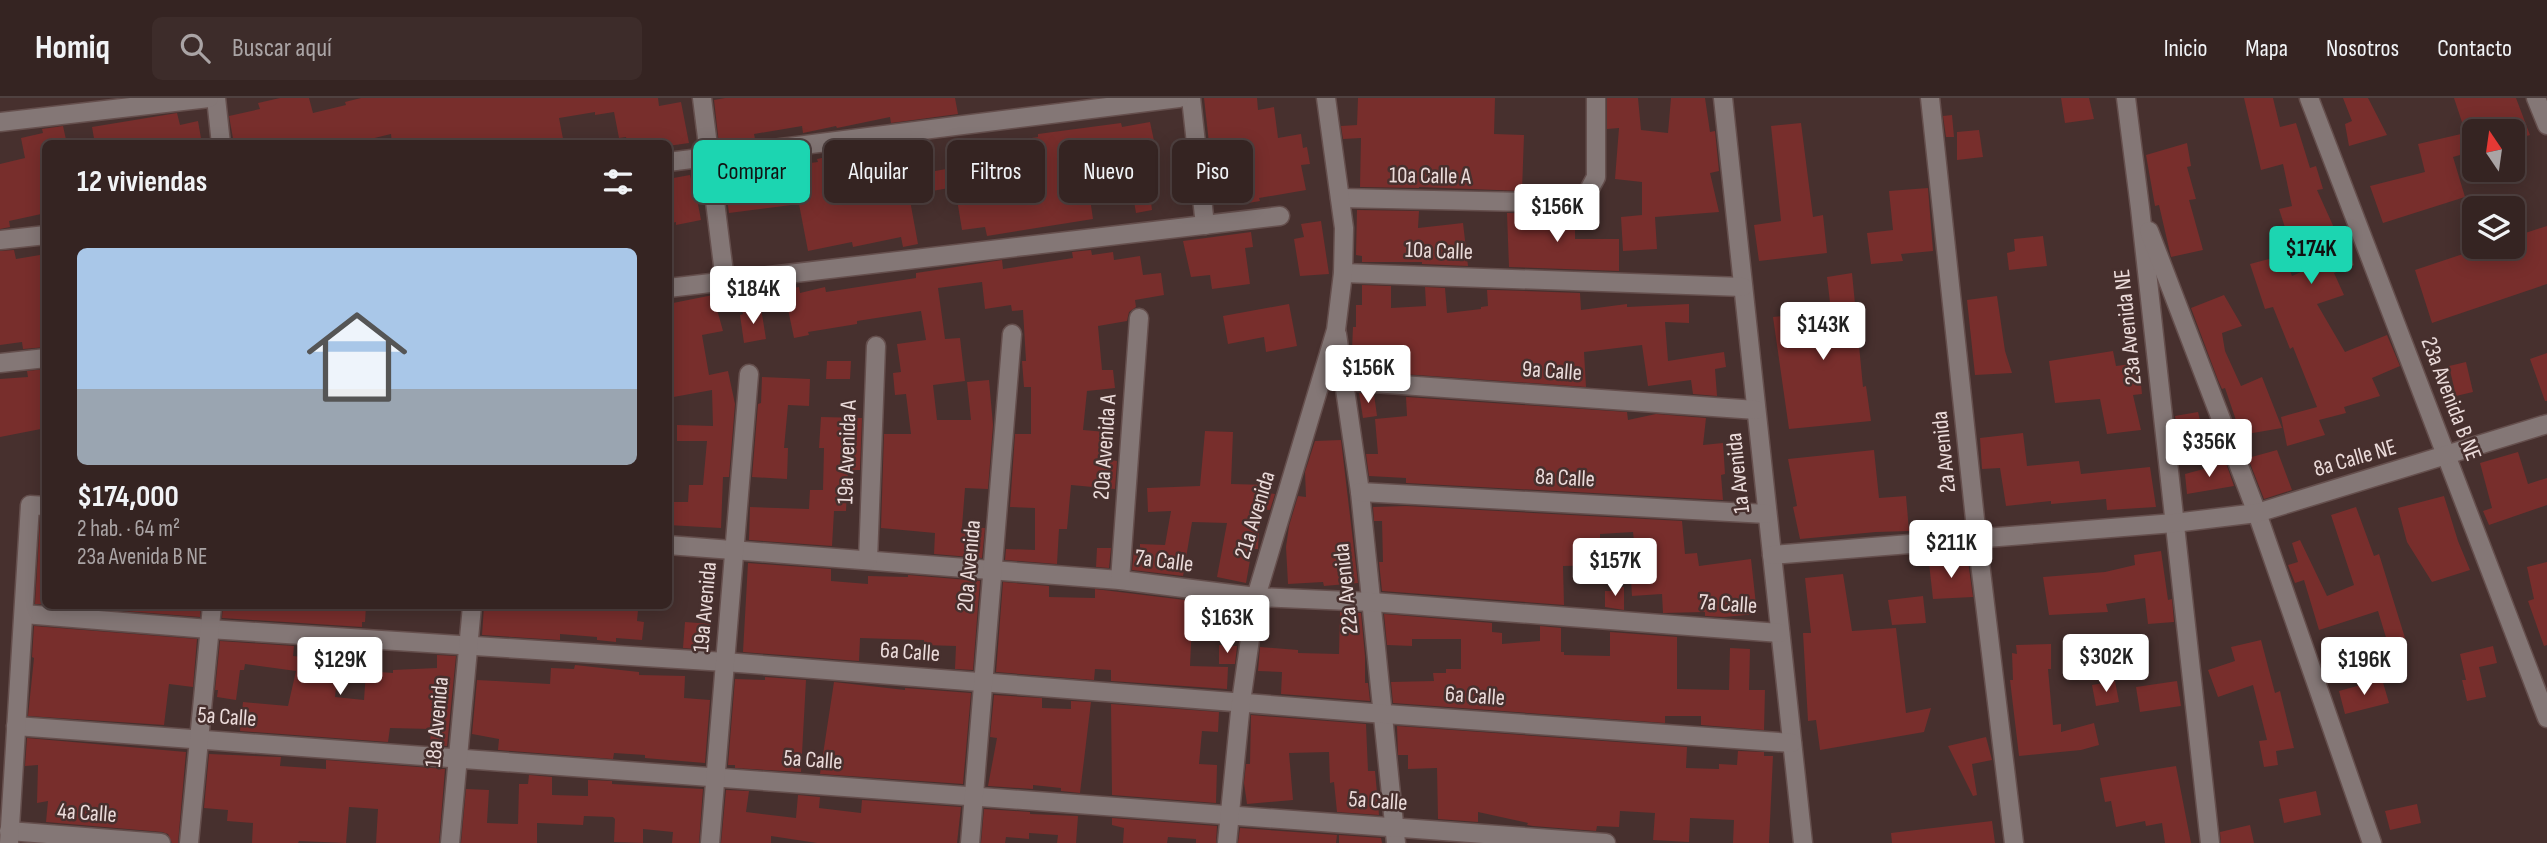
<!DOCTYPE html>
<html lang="es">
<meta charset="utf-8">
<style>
:root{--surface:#352422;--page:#3d2c2a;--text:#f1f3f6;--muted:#aaa4a5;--line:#4f4140;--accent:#1cd5b1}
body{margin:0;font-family:"Sofia Sans Condensed",sans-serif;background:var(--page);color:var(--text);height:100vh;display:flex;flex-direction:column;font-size:26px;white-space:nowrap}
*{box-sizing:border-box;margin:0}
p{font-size:23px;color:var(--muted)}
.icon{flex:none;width:38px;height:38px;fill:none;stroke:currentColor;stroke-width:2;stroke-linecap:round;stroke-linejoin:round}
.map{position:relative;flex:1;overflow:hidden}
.side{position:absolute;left:42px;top:42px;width:630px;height:469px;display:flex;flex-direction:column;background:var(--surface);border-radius:10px;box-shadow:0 4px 18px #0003,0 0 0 2px var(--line)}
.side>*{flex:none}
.hud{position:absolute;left:693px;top:42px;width:665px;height:63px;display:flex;gap:14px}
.needle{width:46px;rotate:347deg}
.fabs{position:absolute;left:2462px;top:21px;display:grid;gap:14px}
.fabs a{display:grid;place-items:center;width:63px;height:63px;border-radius:10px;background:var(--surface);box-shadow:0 4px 18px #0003,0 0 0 2px var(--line);font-size:35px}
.price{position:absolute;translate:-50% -60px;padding:0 16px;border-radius:7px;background:#fff;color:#222;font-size:23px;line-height:46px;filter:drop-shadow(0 2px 4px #0008)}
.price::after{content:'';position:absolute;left:50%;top:42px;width:21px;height:16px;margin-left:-10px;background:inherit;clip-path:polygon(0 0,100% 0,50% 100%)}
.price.selected{background:var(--accent);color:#111}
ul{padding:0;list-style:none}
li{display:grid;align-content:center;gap:14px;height:371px;padding:0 35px}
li+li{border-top:2px solid var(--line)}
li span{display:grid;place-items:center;height:217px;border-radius:10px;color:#555}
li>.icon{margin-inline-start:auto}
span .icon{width:126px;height:126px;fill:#fffc;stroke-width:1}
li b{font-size:30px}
h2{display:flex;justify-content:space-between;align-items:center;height:84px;padding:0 35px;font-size:30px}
.chip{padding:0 24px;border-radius:10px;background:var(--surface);box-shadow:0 4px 18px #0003,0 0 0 2px var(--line);font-size:24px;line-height:63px}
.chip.selected{background:var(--accent);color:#111}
header{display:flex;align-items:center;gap:42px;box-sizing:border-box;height:98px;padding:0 35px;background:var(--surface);border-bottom:2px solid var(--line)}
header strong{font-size:33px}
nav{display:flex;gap:38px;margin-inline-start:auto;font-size:24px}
.search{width:490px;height:63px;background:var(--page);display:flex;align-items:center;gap:18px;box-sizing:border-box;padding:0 24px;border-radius:10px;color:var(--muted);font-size:26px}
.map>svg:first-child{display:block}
.building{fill:#782e2c}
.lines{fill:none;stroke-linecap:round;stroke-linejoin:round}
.minor-casing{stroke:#654f4d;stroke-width:21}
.minor{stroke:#847776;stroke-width:18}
.labels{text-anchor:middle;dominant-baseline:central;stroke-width:5;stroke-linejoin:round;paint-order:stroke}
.street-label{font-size:23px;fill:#ebdbda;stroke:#47302e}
</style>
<header>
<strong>Homiq</strong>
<div class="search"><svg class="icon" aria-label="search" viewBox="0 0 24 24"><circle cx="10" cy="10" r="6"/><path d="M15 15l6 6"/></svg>Buscar aquí</div>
<nav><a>Inicio</a><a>Mapa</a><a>Nosotros</a><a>Contacto</a></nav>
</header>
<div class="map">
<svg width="2547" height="745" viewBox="0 0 2547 745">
<rect width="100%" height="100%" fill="#47302e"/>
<g class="building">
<path d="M280 0H309L313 15 346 7 345 4 361 0H658L659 8 681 4 689 45 668 48V46H627L626 39 619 40 614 14 595 17V14L559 20 564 46H392L391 36 362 43 363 46H234L229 18 260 11 258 5Z"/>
<path d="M725 0H955L958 16 891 25 890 19 837 30 836 28 803 35 802 28 754 36 755 41 719 46 714 2Z"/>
<path d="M1204 0H1257L1258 12 1274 9 1278 40 1301 36 1303 50 1307 49 1310 66 1301 67 1306 92 1259 100 1260 103 1237 107 1234 95 1215 99Z"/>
<path d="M1358 0H1495L1494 36 1524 37 1522 93 1419 89V90L1360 89 1361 40 1343 41 1341 28 1357 27Z"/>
<path d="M1607 0H1638L1641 32 1668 35 1671 0H1705L1710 34 1715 33 1719 73 1710 75 1719 114 1655 119 1657 151 1623 153 1621 119 1642 117V84L1615 81 1619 30 1607 31Z"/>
<path d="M2061 0H2089L2094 21 2065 25Z"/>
<path d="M2244 0H2273L2280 29 2296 25 2310 70 2316 68 2323 91 2317 92 2340 143 2345 140 2354 167 2334 175 2344 197 2317 206 2345 254 2387 237 2400 268 2372 280 2380 298 2344 309 2346 315 2319 322 2325 337 2287 348 2281 319 2317 309 2293 249 2290 251 2273 209 2265 211 2250 166 2284 157 2292 178 2321 165 2313 139 2290 145 2279 111 2292 108 2283 66 2261 72Z"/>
<path d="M2343 0H2368L2387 37 2349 48 2345 26 2352 23Z"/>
<path d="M2454 0H2516L2530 37 2513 42V33H2474V53L2453 59 2465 99 2383 125 2370 88 2425 74 2418 46 2474 33H2465Z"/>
<path d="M177 15 180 27 198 23 202 46H95L92 29Z"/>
<path d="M1952 17 1954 39H1946L1943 18Z"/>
<path d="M1150 24 1160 71 1147 73 1152 112 1136 115 1129 74 1087 80 1093 121 987 138 985 129 962 132 955 89 909 97 918 146 903 149 901 139 853 149 852 144 808 153 799 106 729 115 724 78 787 66V68L818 64 817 61 836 57 837 63 883 55 882 53 901 49 904 66 915 64 918 76 952 70 949 51 969 47 970 53 1019 46V42L1038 39V36L1121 25 1122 29Z"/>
<path d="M1801 25 1813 119 1823 117 1827 155 1759 163 1754 127 1781 123 1771 28Z"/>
<path d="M63 28 67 46H46V115L9 123 10 129 0 131V66L25 60 21 40 43 35 42 31Z"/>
<path d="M1979 32 1983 59 1957 62V34Z"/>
<path d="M2187 45 2191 68 2187 69 2196 101 2189 102 2203 152 2171 159 2159 107 2155 108 2146 57Z"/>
<path d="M690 77 692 85H694L701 122 676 127V124L668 126V81Z"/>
<path d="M1928 90 1933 153 1901 156 1903 163 1871 166 1867 135 1893 132 1889 93Z"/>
<path d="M1357 112 1419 113 1418 130 1463 125 1468 168 1422 166V164H1362V158L1356 157Z"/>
<path d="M1575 113V141H1619V173L1509 169 1507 115 1566 116Z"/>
<path d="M1321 123 1329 176 1300 178 1294 141 1304 139 1301 126Z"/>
<path d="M2547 128V186L2432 225 2415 172 2484 149H2513V139Z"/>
<path d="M1251 134 1253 149 1245 150 1250 186 1212 191 1210 177 1191 179 1183 143Z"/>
<path d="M2043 138 2047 168 2009 172 2007 155 2015 153 2014 141Z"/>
<path d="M14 152 16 161 46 156V249L23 251 22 244 0 247V153Z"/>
<path d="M1091 152 1092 157 1113 154 1114 162 1140 158 1143 177 1161 175 1164 197 1135 202 1136 209 1129 214 1127 223 1098 228 1102 272H1113L1115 290 1087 293 1083 332 1106 334 1104 361 1117 363 1115 391 1071 387 1067 431H1059L1057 466 1005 462 1006 451 1035 452V410L1010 409 1015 336H1031V289H1024L1022 263H1026L1023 212 1012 213 1011 207 985 211 982 184 938 190 945 241 960 240 965 283 933 287 937 322H971L967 284 989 282 993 327 988 391 965 390 962 429 985 430 982 460 934 456 935 435 881 430 884 336H911L906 296 895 297 893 275 901 274 897 246 926 242 921 213 857 223V226L808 234 809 237 794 240 784 192 799 189 800 195 825 189 826 194 916 180V175L1002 162 1003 171 1073 160 1072 154Z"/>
<path d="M1852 175 1863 289 1866 288 1871 323 1789 331 1773 219 1831 213 1827 179Z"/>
<path d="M1362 187 1391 188V210L1426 208 1425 189 1445 190 1447 215 1481 211V209L1488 208 1487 192H1494L1580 195 1581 212 1627 206V209L1689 206V225L1665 224 1668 263 1724 254 1726 269 1715 271 1717 298 1693 296 1691 282 1648 288 1642 247 1584 254 1586 289 1403 276V271L1355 272 1352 252 1353 229H1356V207H1362Z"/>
<path d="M713 197 723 233 702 237 709 277 728 273 735 306 729 379H723L721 430 668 427V404H688L689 387H703L707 343H677V327L713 328 712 292 668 300V206Z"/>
<path d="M2224 197 2242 228 2222 235 2225 253 2241 288 2262 279 2282 330 2241 337 2225 290 2222 291 2218 282 2191 210Z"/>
<path d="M1997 198 2005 253 2012 275 1975 277 1967 202Z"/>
<path d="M1289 206 1297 248 1266 254 1264 239 1228 246 1223 218Z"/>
<path d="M761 210 766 241 744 245 740 217 743 216 742 213Z"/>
<path d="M2113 253 2116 268 2139 265 2142 296 2133 297 2141 332 2107 336 2100 301 2055 305 2049 263Z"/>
<path d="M2547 255V303H2545L2530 261Z"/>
<path d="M827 263H851L850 281H826Z"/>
<path d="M2466 264 2473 294 2456 298 2449 268Z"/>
<path d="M46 271V330L0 339V281L28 279 27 273Z"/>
<path d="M762 279 810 281 809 308 788 307 784 350H788L787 381 752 379 758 306 761 305Z"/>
<path d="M1359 295 1374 296 1377 318 1363 320Z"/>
<path d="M1406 299 1627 314 1628 322 1656 316 1706 320 1703 347 1723 345 1725 376 1721 377 1723 402 1406 385V380L1369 378 1366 356H1378L1375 321 1407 318Z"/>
<path d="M2198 314 2205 343 2181 348 2175 318Z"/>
<path d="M821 319 862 320 860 372H848L846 413H834L832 448 749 442 750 409 809 411 810 392H823L824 350H819Z"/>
<path d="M1205 333 1233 334 1231 386 1269 387 1268 395 1275 396 1270 412 1260 411 1258 451H1252L1246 485 1217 479 1227 425 1192 424 1183 478 1132 472 1134 451 1140 452V446L1165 447 1171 413 1148 414 1147 390 1200 388Z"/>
<path d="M2023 335 2027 368 2079 363 2081 376 2150 369 2156 409 2107 412 2106 401 2051 406V403L2006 408 2000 370 1982 371 1980 340Z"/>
<path d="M1341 342 1358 485 1324 488 1323 484 1288 486 1286 449 1289 428 1298 398 1306 399 1305 374 1315 343Z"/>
<path d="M1874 352 1879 400 1906 398 1909 433 1876 434 1800 441 1793 409 1797 408 1788 361Z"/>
<path d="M2277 352 2292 392 2264 401 2248 360Z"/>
<path d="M2518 354 2528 386 2547 380V407L2489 427 2483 413 2492 410 2480 365Z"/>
<path d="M2226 365 2234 388 2187 396 2185 376Z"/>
<path d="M2444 398 2458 443 2470 472 2432 484 2407 444 2398 410Z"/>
<path d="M1406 408 1682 423 1685 456 1697 455 1699 468 1751 461 1757 516 1724 519 1705 518V514L1663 515 1662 496 1632 498 1631 482 1650 480 1648 442 1634 443 1633 434 1600 436V467L1563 468 1564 507 1382 493 1379 464H1383L1382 423H1374L1373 409Z"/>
<path d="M2356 409 2374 458 2379 456 2405 540 2388 546 2378 513 2319 532 2304 482 2295 485 2288 467 2298 464 2292 445 2300 442 2327 498 2354 487 2331 417Z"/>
<path d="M40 422H46V506H35Z"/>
<path d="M1097 450H1111L1109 470 1096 469Z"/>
<path d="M2161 453 2168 502 2172 501 2174 524 2148 526 2145 500 2106 506 2108 514 2049 517 2043 479 2105 474 2135 467 2134 457Z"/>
<path d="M1968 463 1973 499 1933 501 1929 465Z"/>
<path d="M2547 464V547L2544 548 2528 503 2534 501 2527 469Z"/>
<path d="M748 465 831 471V483L868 486V478L908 479V477L980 483 973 572 955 571 956 548 924 547V542L860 540 859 563 743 554Z"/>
<path d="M1843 476 1852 533 1896 530 1906 615 1931 610 1924 634 1820 652 1816 622 1808 623 1803 535H1811L1805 480Z"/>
<path d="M1003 484 1049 488V499L1095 500V491L1193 503 1190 568 1228 569 1227 591 1111 583V572L1095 571 1094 582 996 574Z"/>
<path d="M1611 489H1624V512L1605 509V493H1611Z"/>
<path d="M1923 498 1926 525 1892 527 1888 502Z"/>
<path d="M60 508H201L200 519Z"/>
<path d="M223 508H366L365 524H362V529L222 520Z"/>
<path d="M484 508 550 512 551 508H618V510L638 512 637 523 644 524 642 542 616 540V544L597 542V539L560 536V542L482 537Z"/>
<path d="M1340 514 1361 515 1365 558V585H1368L1370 603 1281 596 1282 574 1258 573 1260 549 1298 552V555L1339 556Z"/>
<path d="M1384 516 1492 525V534L1502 535V546L1540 543V528L1561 530V554H1564V557L1610 558V534L1677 539V591L1729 592 1730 550 1750 551 1749 592H1765L1764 632 1701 627V618H1665V625L1393 605 1391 584 1434 583 1433 575H1446V571H1461V541H1412V548L1387 547Z"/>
<path d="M685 524 711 526 709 552 683 550Z"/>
<path d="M34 528 197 541 193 589 169 586 164 627 28 618 34 560 32 559Z"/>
<path d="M2261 542 2275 595 2280 593 2294 650 2276 653 2278 667 2264 669 2259 643 2267 642 2253 587 2218 599 2208 572 2235 563 2231 549Z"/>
<path d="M220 543 294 548 293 558 339 563 335 599 364 602 366 573 393 575V572L437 570V557L456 558 447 648 430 647 431 631 390 630 388 644 240 633 243 604 288 608 296 573 245 566 244 572H240L236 602 217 599 218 592H215Z"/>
<path d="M2051 546V571H2048L2053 627 2061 626V634L2094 625 2099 647 2081 652 2019 658 2010 582H2013L2012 555 2017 556 2016 547Z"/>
<path d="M1219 547 1237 548 1235 566H1219Z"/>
<path d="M2493 548 2497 565 2479 569 2486 599 2467 603 2462 582H2466L2460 556Z"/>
<path d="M575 567 639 574V577L685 578 684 600 710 602 705 665 645 660V657L614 655 613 661 498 652 499 641 472 636 477 582 550 586 551 570 574 571Z"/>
<path d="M765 579 806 582 801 674 735 670V667H728L735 581 765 582Z"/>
<path d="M2382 581 2389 605 2345 616 2339 593Z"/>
<path d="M2115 583 2119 604 2096 608 2092 587Z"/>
<path d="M2177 583 2181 608 2140 614 2136 589Z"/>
<path d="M834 584 905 592V590L971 595 963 686 820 676Z"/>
<path d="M994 597 1042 600V610L1071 611V603L1091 604 1080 695 1061 693V690L1033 687V691L988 688 997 640 990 639Z"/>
<path d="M1111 606 1219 614 1218 634 1202 633 1199 666 1217 667 1216 705 1112 697Z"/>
<path d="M1251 617 1366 626 1368 673H1375L1379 717 1337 714 1334 684 1330 685 1329 654 1289 655 1293 702 1247 706 1244 685 1246 666H1250Z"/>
<path d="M1397 628 1687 649 1686 670 1719 671V666L1737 667 1738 653 1764 654V658H1773L1769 745H1733L1734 722 1690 720 1689 744 1653 742 1655 715 1620 713 1619 729 1597 728 1596 733 1533 728 1527 727 1528 725 1478 714V724L1438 721 1437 670 1408 671V657H1398Z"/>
<path d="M1986 639 1992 662 1972 666 1977 697 1973 698 1948 648Z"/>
<path d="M27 640 186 654 178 745H172L168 736 162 734 46 724 48 703 37 705 38 667 25 668Z"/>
<path d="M209 656 281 659 280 668 326 671V662L445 671 439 745H376L378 711 349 709 346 745 299 743 298 745H252L253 725 227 723 228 712 204 710Z"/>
<path d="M2176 668 2191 745H2165L2162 725 2146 728 2145 723 2116 729 2111 703 2105 704 2100 680Z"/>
<path d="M529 677 552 679V697L588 698V682L612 683V686L703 691 699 745H672L673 734 643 731V745L614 744 615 721 613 719 584 718 583 727 537 725V745H461L466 691 489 692 487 725 518 726 519 686H528Z"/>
<path d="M726 692 749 693 746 714 796 720 798 697 820 699 819 710 861 715 862 702 961 709 957 745H817L771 738V745H721Z"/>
<path d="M2316 693 2321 717 2284 725 2279 701Z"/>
<path d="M2417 706 2421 725 2390 732 2385 713Z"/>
<path d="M984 711 1030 714V716L1078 718 1076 745H1057L1058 737 1029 735V741L1006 739 1005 745H981Z"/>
<path d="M1112 720 1217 728 1216 745H1196V741L1168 739 1167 745H1123L1124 730 1112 727Z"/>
<path d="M1992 723 1995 745H1892L1891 735Z"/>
<path d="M2250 727 2254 745H2221L2220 734Z"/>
<path d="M1240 730 1337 737 1336 745H1238Z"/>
<path d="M1339 737 1381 740 1382 745H1339Z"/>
</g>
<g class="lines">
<defs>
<g id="minor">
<path d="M216 0 221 46"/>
<path d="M702 0 725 183"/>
<path d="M1191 0 1205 127"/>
<path d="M1723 0 1803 745"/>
<path d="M1930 0 1977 440 2014 745"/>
<path d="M2126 0 2140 110 2210 745"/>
<path d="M2309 0 2547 620"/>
<path d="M2536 0 2547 27"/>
<path d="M0 24 209 0"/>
<path d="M668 64 1179 0"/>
<path d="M1340 100 1566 105 1588 94 1596 79V0"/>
<path d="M2149 133 2257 415 2372 745"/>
<path d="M0 142 46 137"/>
<path d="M1343 175 1743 189"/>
<path d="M668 190 1280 118"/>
<path d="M1337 236 1360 394 1396 745"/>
<path d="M0 265 46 260"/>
<path d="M1345 283 1756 312"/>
<path d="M1360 394 1767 416"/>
<path d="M668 447 1120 482 1256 499 1372 504 1780 535"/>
<path d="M1772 457 2174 425 2257 415 2547 326"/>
<path d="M868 462 876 248"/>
<path d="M1120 482 1139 220"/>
<path d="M24 516 209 531 725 564 1385 616 1792 645"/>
<path d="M16 628 1606 745"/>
<path d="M9 733 161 745"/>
<path d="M9 745 30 407 46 408"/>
<path d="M189 745 212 508"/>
<path d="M450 745 472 508"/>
<path d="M710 745 749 276"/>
<path d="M970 745 1012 236"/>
<path d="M1227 745 1241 604 1256 499 1336 232 1343 175 1344 130 1326 0"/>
</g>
</defs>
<use href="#minor" class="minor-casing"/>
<use href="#minor" class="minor"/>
</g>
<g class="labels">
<g class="street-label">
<text transform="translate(1430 78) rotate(1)">10a Calle A</text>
<text transform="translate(1439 153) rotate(2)">10a Calle</text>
<text transform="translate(2128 229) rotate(-96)">23a Avenida NE</text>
<text transform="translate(1552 273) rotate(4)">9a Calle</text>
<text transform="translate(2451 301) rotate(69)">23a Avenida B NE</text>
<text transform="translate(1105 349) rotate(-86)">20a Avenida A</text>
<text transform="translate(847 354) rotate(-88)">19a Avenida A</text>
<text transform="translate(1944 354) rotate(-96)">2a Avenida</text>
<text transform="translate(2355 360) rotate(-16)">8a Calle NE</text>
<text transform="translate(1738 375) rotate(-96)">1a Avenida</text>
<text transform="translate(1565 380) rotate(3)">8a Calle</text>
<text transform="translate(1255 417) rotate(-73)">21a Avenida</text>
<text transform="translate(1164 463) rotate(7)">7a Calle</text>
<text transform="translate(969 468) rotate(-85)">20a Avenida</text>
<text transform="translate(1346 491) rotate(-96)">22a Avenida</text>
<text transform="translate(1728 506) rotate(4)">7a Calle</text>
<text transform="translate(705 509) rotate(-85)">19a Avenida</text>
<text transform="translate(910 554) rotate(4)">6a Calle</text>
<text transform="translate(1475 598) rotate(4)">6a Calle</text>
<text transform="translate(227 619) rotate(4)">5a Calle</text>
<text transform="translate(437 624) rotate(-85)">18a Avenida</text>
<text transform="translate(813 662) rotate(4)">5a Calle</text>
<text transform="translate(1378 703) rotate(4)">5a Calle</text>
<text transform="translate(87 715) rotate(4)">4a Calle</text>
</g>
</g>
</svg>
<div class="fabs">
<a><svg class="needle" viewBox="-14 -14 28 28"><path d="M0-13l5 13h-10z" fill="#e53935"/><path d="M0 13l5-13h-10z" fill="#aaa4a5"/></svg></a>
<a><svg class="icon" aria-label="layers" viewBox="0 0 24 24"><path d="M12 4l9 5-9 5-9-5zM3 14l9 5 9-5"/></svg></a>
</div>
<b class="price" style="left:1557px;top:146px">$156K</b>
<b class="price selected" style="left:2311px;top:188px">$174K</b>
<b class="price" style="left:753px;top:228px">$184K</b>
<b class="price" style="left:1823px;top:264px">$143K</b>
<b class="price" style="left:1368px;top:307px">$156K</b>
<b class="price" style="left:2209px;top:381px">$356K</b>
<b class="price" style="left:1951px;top:482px">$211K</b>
<b class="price" style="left:1615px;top:500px">$157K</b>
<b class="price" style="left:1227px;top:557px">$163K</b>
<b class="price" style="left:2106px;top:596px">$302K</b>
<b class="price" style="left:340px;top:599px">$129K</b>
<b class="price" style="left:2364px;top:599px">$196K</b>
<div class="hud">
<a class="chip selected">Comprar</a>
<a class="chip">Alquilar</a>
<a class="chip">Filtros</a>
<a class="chip">Nuevo</a>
<a class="chip">Piso</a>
</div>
<section class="side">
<h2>12 viviendas<svg class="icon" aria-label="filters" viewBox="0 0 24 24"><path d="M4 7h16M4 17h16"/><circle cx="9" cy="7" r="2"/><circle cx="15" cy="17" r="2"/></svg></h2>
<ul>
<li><span style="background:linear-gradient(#a9c7e8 65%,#9aa5b1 0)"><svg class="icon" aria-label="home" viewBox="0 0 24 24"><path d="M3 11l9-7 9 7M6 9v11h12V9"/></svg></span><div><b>$174,000</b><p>2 hab. · 64 m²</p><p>23a Avenida B NE</p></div></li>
</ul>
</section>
</div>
